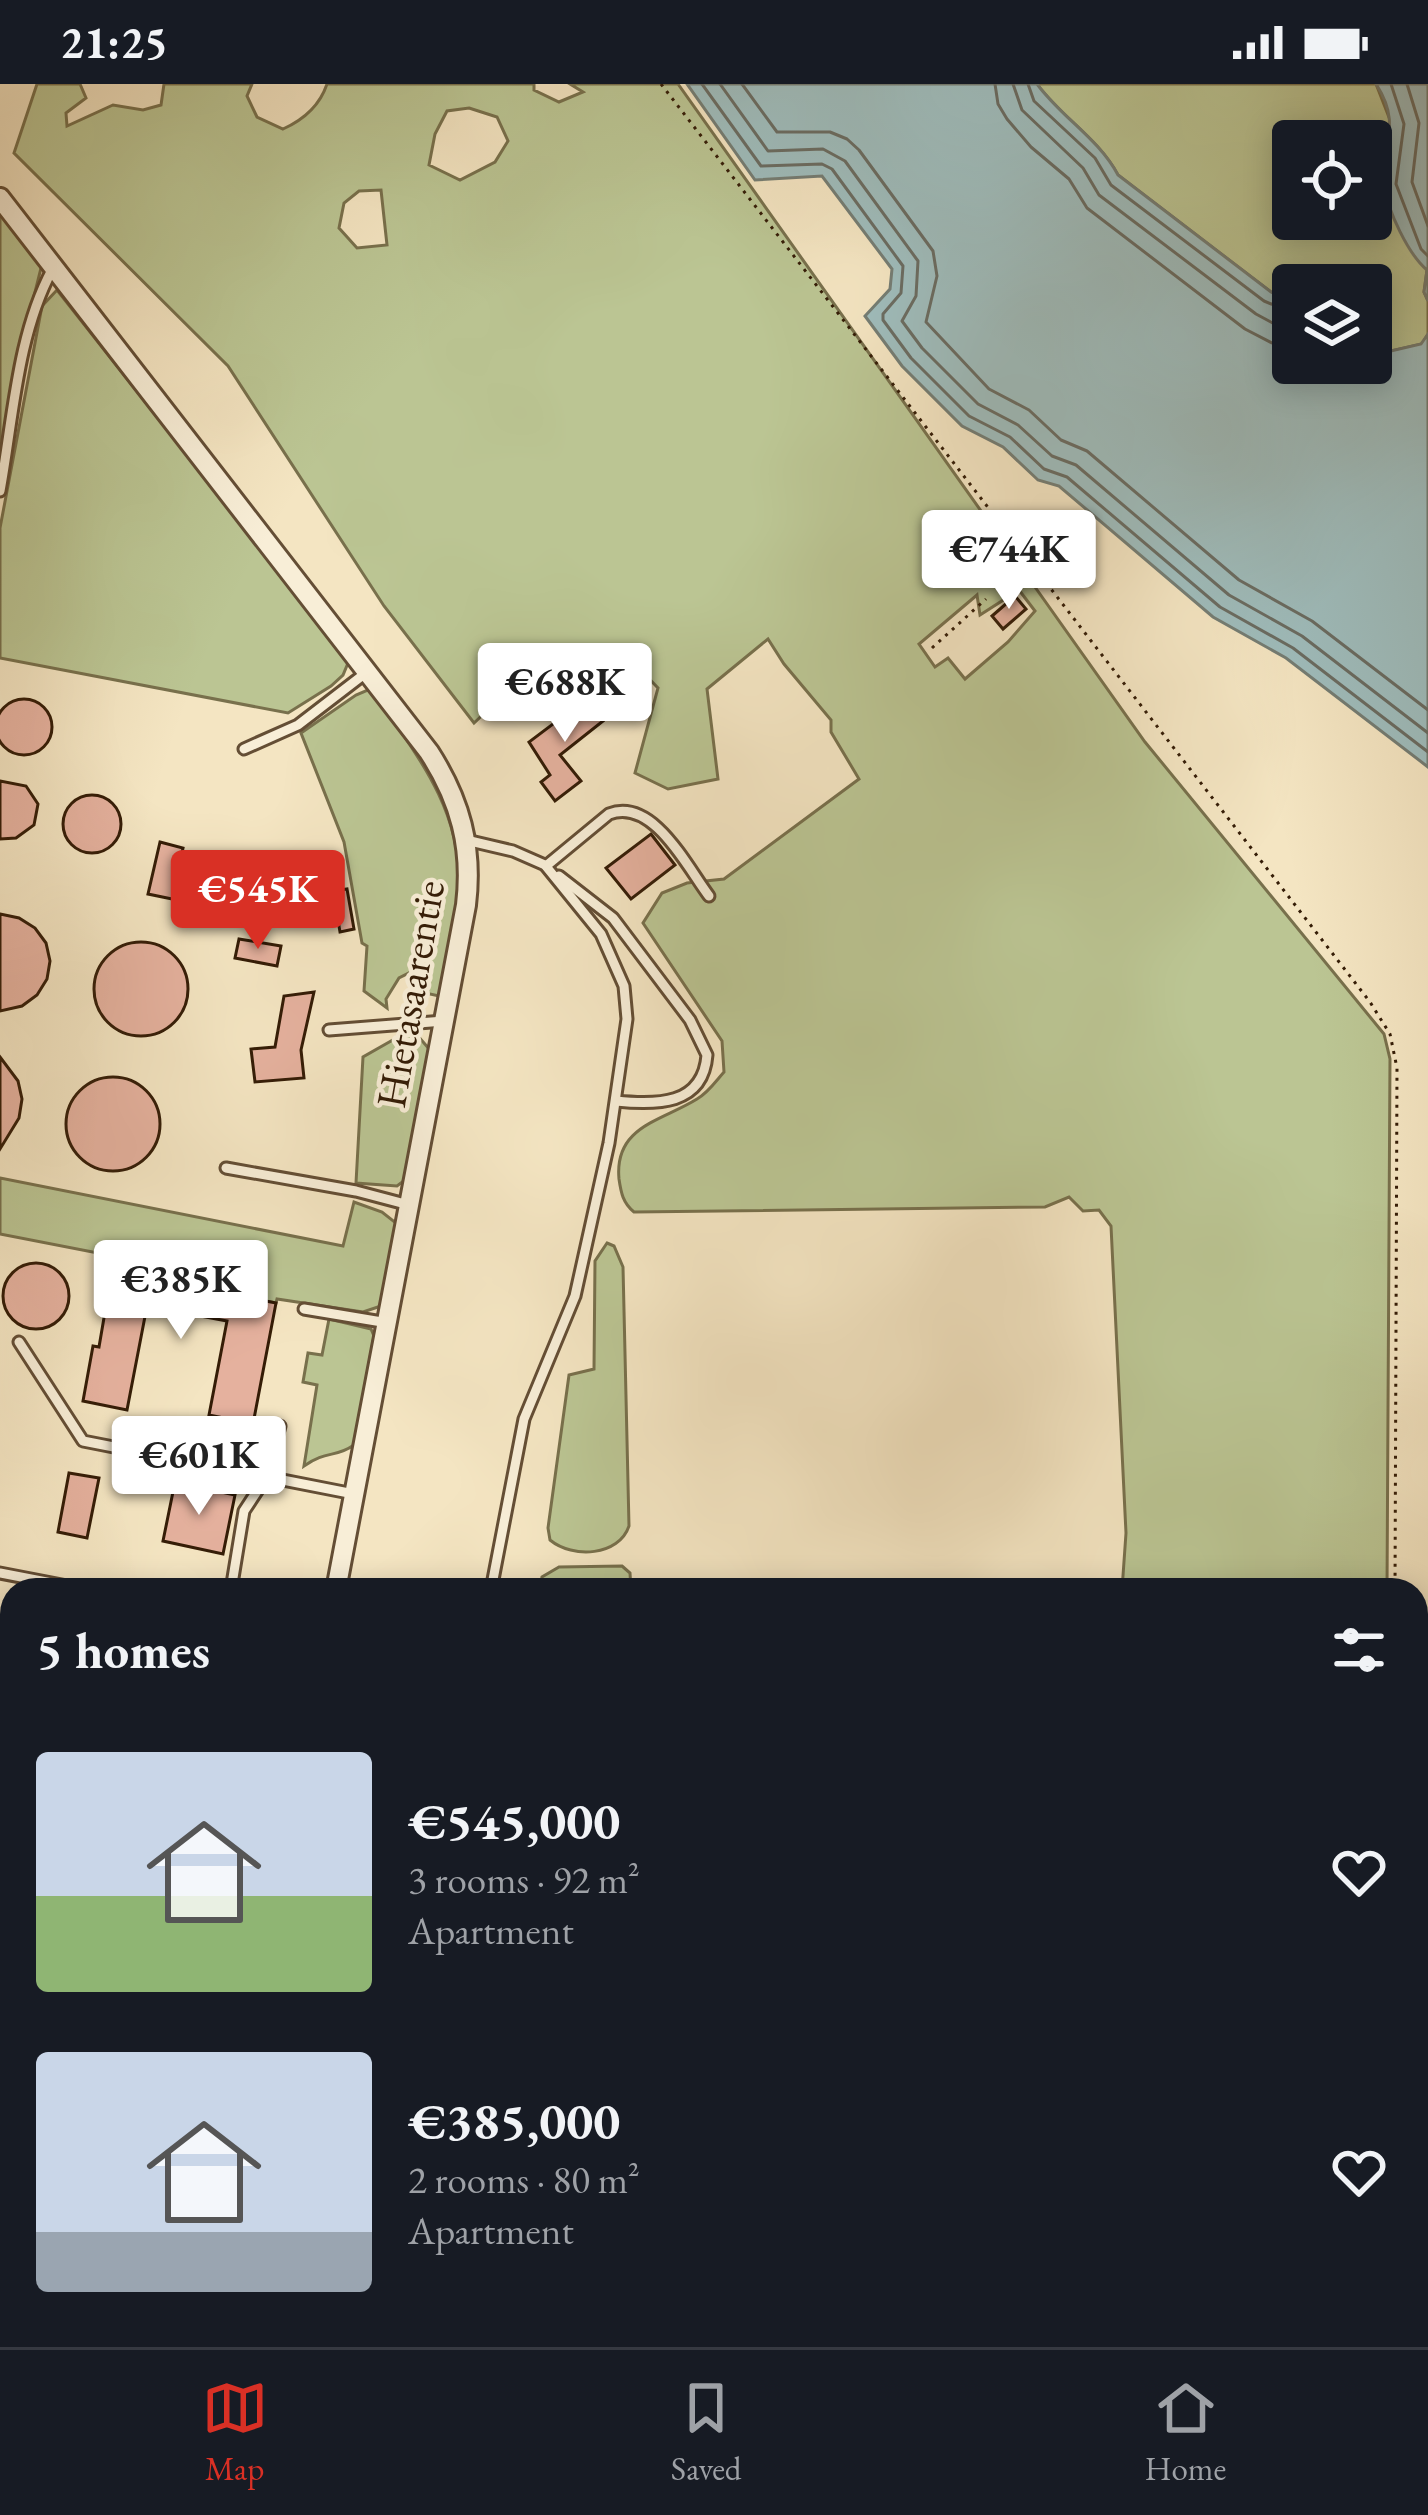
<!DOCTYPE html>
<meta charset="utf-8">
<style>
:root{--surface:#171b24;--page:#242831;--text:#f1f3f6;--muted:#9ea1a6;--line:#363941;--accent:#d93025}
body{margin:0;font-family:"EB Garamond",serif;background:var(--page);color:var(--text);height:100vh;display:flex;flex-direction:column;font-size:45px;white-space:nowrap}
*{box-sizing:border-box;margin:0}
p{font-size:39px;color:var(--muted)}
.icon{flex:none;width:66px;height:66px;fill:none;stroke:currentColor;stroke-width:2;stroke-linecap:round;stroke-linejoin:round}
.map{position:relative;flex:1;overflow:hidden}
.side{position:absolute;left:0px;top:1494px;width:1428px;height:771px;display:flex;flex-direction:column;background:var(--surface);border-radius:36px 36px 0 0;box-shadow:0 6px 30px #0003}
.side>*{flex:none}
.tools{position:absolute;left:1272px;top:36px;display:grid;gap:24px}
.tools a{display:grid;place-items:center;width:120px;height:120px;border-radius:12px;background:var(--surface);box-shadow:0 6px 30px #0003;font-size:60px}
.price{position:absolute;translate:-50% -102px;padding:0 27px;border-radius:12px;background:#fff;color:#222;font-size:39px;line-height:78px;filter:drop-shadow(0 3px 6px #0008)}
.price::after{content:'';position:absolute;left:50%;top:72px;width:36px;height:27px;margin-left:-18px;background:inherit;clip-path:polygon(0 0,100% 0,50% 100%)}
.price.selected{background:var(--accent);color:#fff}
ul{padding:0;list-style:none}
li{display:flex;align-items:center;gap:36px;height:300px;padding:0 36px}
li span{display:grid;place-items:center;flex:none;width:336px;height:240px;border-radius:12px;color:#555}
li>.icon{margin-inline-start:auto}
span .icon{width:144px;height:144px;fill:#fffc;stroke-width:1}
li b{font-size:51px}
h2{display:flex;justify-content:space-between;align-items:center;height:144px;padding:0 36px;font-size:51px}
.status{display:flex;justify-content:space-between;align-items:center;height:84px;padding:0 60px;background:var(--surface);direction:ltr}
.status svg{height:33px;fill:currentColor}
.tabs{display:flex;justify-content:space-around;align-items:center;height:168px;border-top:3px solid var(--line);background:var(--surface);font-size:33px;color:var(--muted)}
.tabs a{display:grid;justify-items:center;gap:6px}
.tabs .selected{color:var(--accent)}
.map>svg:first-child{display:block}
.green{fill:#bbc593;stroke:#78704c;stroke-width:3;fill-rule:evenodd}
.water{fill:#9fbdbd;stroke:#747d74;stroke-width:3}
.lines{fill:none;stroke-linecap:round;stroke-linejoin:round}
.shore{stroke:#6a6c62;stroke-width:3}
.building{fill:#e5b19e;stroke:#341c06;stroke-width:3}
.service-casing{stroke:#644e35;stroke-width:15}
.minor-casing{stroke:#644e35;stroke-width:24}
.path{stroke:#341c06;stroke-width:3;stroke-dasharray:3 6;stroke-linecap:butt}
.service{stroke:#f8eed7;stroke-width:9}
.minor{stroke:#f8eed7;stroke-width:18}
.labels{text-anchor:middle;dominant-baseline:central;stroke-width:9;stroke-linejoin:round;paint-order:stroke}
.street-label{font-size:42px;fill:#341c06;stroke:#f8eed7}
</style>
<div class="status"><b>21:25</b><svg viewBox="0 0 49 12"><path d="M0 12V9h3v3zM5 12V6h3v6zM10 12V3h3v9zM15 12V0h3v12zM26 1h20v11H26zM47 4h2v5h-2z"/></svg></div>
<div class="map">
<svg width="1428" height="2263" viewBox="0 0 1428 2263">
<rect width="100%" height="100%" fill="#f4e5c2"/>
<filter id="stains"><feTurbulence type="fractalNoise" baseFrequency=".00167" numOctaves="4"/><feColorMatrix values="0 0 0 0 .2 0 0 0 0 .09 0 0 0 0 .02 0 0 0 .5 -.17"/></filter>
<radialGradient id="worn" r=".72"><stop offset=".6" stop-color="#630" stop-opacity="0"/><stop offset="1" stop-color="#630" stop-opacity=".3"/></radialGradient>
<g class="green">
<path d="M37 0H80L86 14 66 29 67 42 113 21 143 26 161 21 164 0H252L247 12 257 33 283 45C303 36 320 21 327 0H534V6L559 18 583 8 570 0H678L1145 658 1384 950 1390 975 1387 1506H1122L1126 1449 1111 1142 1099 1126 1083 1127 1069 1113 1045 1123 634 1128C623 1119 621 1109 619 1095 614 1042 662 1037 697 1015 708 1009 716 997 724 988L722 957 643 839 662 809 687 799 724 795 859 695 831 648V636L784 580 768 555 707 605 718 695 668 705 635 689 658 604 625 570 537 579 474 639 384 522 228 282 14 69ZM469 24 497 33 508 57 495 78 460 96 429 81 435 50 447 27ZM381 106 387 161 357 164 339 144 344 119 359 107ZM1019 506 1035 527 1008 558 965 595 948 574 935 583 919 560 977 511 980 531Z"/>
<path d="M1037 0H1376L1392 41 1384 101 1427 186 1424 208 1428 217V250L1422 260 1391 267 1371 262V201H1293V219L1271 208 1118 91C1098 54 1062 34 1037 0ZM1293 57H1371V135H1293Z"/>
<path d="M0 128 42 180 23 256 0 377Z"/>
<path d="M57 206 345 571 348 579 343 591 331 602 288 629 0 574V444L42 222Z"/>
<path d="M370 605C416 669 466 729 458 812 454 846 445 880 439 912L425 909 409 889 399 894 386 915 387 924 364 907 367 862 362 859 344 758 301 649 356 611Z"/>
<path d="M405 949 418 952 430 966 405 1096 397 1102 356 1099 363 973Z"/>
<path d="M0 1094 343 1162 354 1118 382 1128 396 1139 381 1222 363 1228 277 1215 276 1219 215 1207 216 1192 0 1150Z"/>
<path d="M607 1159 614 1162 623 1183 629 1442C619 1472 573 1475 550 1456L548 1444 569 1291 594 1285 595 1177Z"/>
<path d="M329 1235 371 1245 374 1252 354 1361C336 1374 326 1366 304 1382L317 1301 303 1298 308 1269 322 1271Z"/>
<path d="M622 1482 630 1489 631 1506H540L542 1493 559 1483Z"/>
<path d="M0 1813 12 1815V2253H185L183 2263H0Z"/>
<path d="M209 2253H1031L1034 2263H210Z"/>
</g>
<g class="water">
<path d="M687 0H1037C1062 34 1098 54 1118 91L1271 208 1293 219V279H1371V262L1391 267 1421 260 1428 250V683L1286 574 1213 533 1059 402 1038 396 1003 363 962 342 902 282 865 232 890 205 892 185 822 92 755 96Z"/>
<path d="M1376 0H1428V217L1424 208 1427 186C1408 170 1388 127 1384 102 1379 62 1404 43 1376 0Z"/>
<path d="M1416 1804H1428V2263H1051L1050 2253H1416Z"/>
</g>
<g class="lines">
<g class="shore">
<path d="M702 0 761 82 822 80 832 85 903 182 901 209 883 230V236L911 274 969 332 1010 353 1044 385 1067 393 1220 523 1293 564 1428 668"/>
<path d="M720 0 768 67 823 65 845 77 918 177 916 212 902 237 922 264 978 320 1018 341 1052 372 1076 381 1229 511 1302 552 1428 649"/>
<path d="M742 0 777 48H830L847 55 859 66 933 167 937 192 926 238 989 305 1029 326 1061 356 1087 367 1239 496 1312 537 1428 626"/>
<path d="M995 0 998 20 1007 35 1031 63 1069 95 1087 124 1245 245 1274 260 1293 262"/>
<path d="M1013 0 1022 26 1083 84 1099 111 1256 230 1280 243 1293 244"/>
<path d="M1028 0 1034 17 1095 74 1111 101 1264 217 1293 229"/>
<path d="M1391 0 1404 40 1396 100 1421 165 1428 172"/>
<path d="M1407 0 1419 39 1412 98 1428 142"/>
</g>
</g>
<g class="building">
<path d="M1015 512 1026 525 1003 545 992 532Z"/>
<path d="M594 609 604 623 596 629 603 637 560 671 581 697 555 717 541 698 550 691 529 658Z"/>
<circle cx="24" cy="643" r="28"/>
<path d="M0 697 26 702 38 720 34 741 16 754 0 755Z"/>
<circle cx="92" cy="740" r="29"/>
<path d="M651 750 675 781 631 815 606 784Z"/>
<path d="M160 758 183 764 172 815 148 810Z"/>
<path d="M347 805 354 845 340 848 333 807Z"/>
<path d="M0 830 19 834 35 844 46 859 50 877 47 895 37 911 22 922 0 927Z"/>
<path d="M239 855 281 862 277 882 235 874Z"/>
<circle cx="141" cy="905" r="47"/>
<path d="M314 908 301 966 304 994 255 998 251 965 275 963 284 912Z"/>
<path d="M0 973 18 997 22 1015 19 1034 0 1065Z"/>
<circle cx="113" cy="1040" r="47"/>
<circle cx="36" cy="1212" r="33"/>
<path d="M112 1187 276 1219 253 1340 209 1331 227 1237 147 1222 127 1326 83 1317 93 1262 99 1263Z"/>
<path d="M69 1389 99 1394 87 1454 58 1448Z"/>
<path d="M175 1398 235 1411 223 1470 163 1457Z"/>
</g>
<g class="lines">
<defs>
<g id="service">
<path d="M0 407C13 336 17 251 52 186"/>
<path d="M244 665 298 641 367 588"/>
<path d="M466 756 513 767 545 781 601 850 624 902 627 935 609 1059 575 1212 524 1335 491 1506"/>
<path d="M546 782 609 730C653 713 687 783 709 812"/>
<path d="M559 792 613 834 690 936 707 971C703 1022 656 1021 616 1017"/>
<path d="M329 946 444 937"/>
<path d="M226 1084 356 1107 409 1121"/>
<path d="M304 1225 388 1239"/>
<path d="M19 1258 83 1357 354 1410"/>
<path d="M0 1489 88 1506"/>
<path d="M231 1506 244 1427 267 1392 280 1342"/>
</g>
<g id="minor">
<path d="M0 114 429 668C460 716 473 763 466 821L336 1506"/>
<path d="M192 2263 193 2253"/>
</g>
</defs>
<use href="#service" class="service-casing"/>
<use href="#minor" class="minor-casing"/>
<g class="path">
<path d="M661 0 1370 918 1390 950 1397 984 1395 1506"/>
<path d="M932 564 986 515"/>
<path d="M992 2253 993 2263"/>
</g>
<use href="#service" class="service"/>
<use href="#minor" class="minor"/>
</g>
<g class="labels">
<g class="street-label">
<text transform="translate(410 910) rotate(-80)">Hietasaarentie</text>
</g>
</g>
<rect width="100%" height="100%" filter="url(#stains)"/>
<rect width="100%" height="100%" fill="url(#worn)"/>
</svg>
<div class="tools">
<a><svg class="icon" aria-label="locate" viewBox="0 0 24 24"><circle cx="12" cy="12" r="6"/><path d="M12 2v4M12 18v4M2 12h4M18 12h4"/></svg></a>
<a><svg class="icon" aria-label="layers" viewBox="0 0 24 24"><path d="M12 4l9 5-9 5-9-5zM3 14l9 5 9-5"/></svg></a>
</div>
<b class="price" style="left:1009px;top:528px">€744K</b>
<b class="price" style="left:565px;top:661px">€688K</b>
<b class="price selected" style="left:258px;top:868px">€545K</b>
<b class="price" style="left:181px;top:1258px">€385K</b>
<b class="price" style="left:199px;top:1434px">€601K</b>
<section class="side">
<h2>5 homes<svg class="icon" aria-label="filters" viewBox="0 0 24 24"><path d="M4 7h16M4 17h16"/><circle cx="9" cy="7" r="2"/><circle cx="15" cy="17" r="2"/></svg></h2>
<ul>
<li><span style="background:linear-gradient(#c9d6e8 60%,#8fb573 0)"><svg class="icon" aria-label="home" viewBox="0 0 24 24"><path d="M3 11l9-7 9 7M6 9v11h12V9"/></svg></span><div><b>€545,000</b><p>3 rooms · 92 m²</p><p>Apartment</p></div><svg class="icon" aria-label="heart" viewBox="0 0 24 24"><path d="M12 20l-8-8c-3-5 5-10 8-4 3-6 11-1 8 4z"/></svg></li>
<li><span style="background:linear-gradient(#c9d6e8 75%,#9aa5b1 0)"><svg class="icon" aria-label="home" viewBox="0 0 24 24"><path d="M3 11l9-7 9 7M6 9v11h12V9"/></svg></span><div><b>€385,000</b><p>2 rooms · 80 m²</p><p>Apartment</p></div><svg class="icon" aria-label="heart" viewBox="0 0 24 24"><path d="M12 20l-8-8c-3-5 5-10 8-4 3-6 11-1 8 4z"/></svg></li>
</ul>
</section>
</div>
<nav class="tabs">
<a class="selected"><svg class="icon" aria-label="map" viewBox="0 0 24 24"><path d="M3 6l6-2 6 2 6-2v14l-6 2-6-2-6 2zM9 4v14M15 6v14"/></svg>Map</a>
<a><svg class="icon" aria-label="saved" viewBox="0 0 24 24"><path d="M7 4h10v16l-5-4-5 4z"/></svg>Saved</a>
<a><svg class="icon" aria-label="home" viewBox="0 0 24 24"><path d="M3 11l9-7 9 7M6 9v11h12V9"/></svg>Home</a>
</nav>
